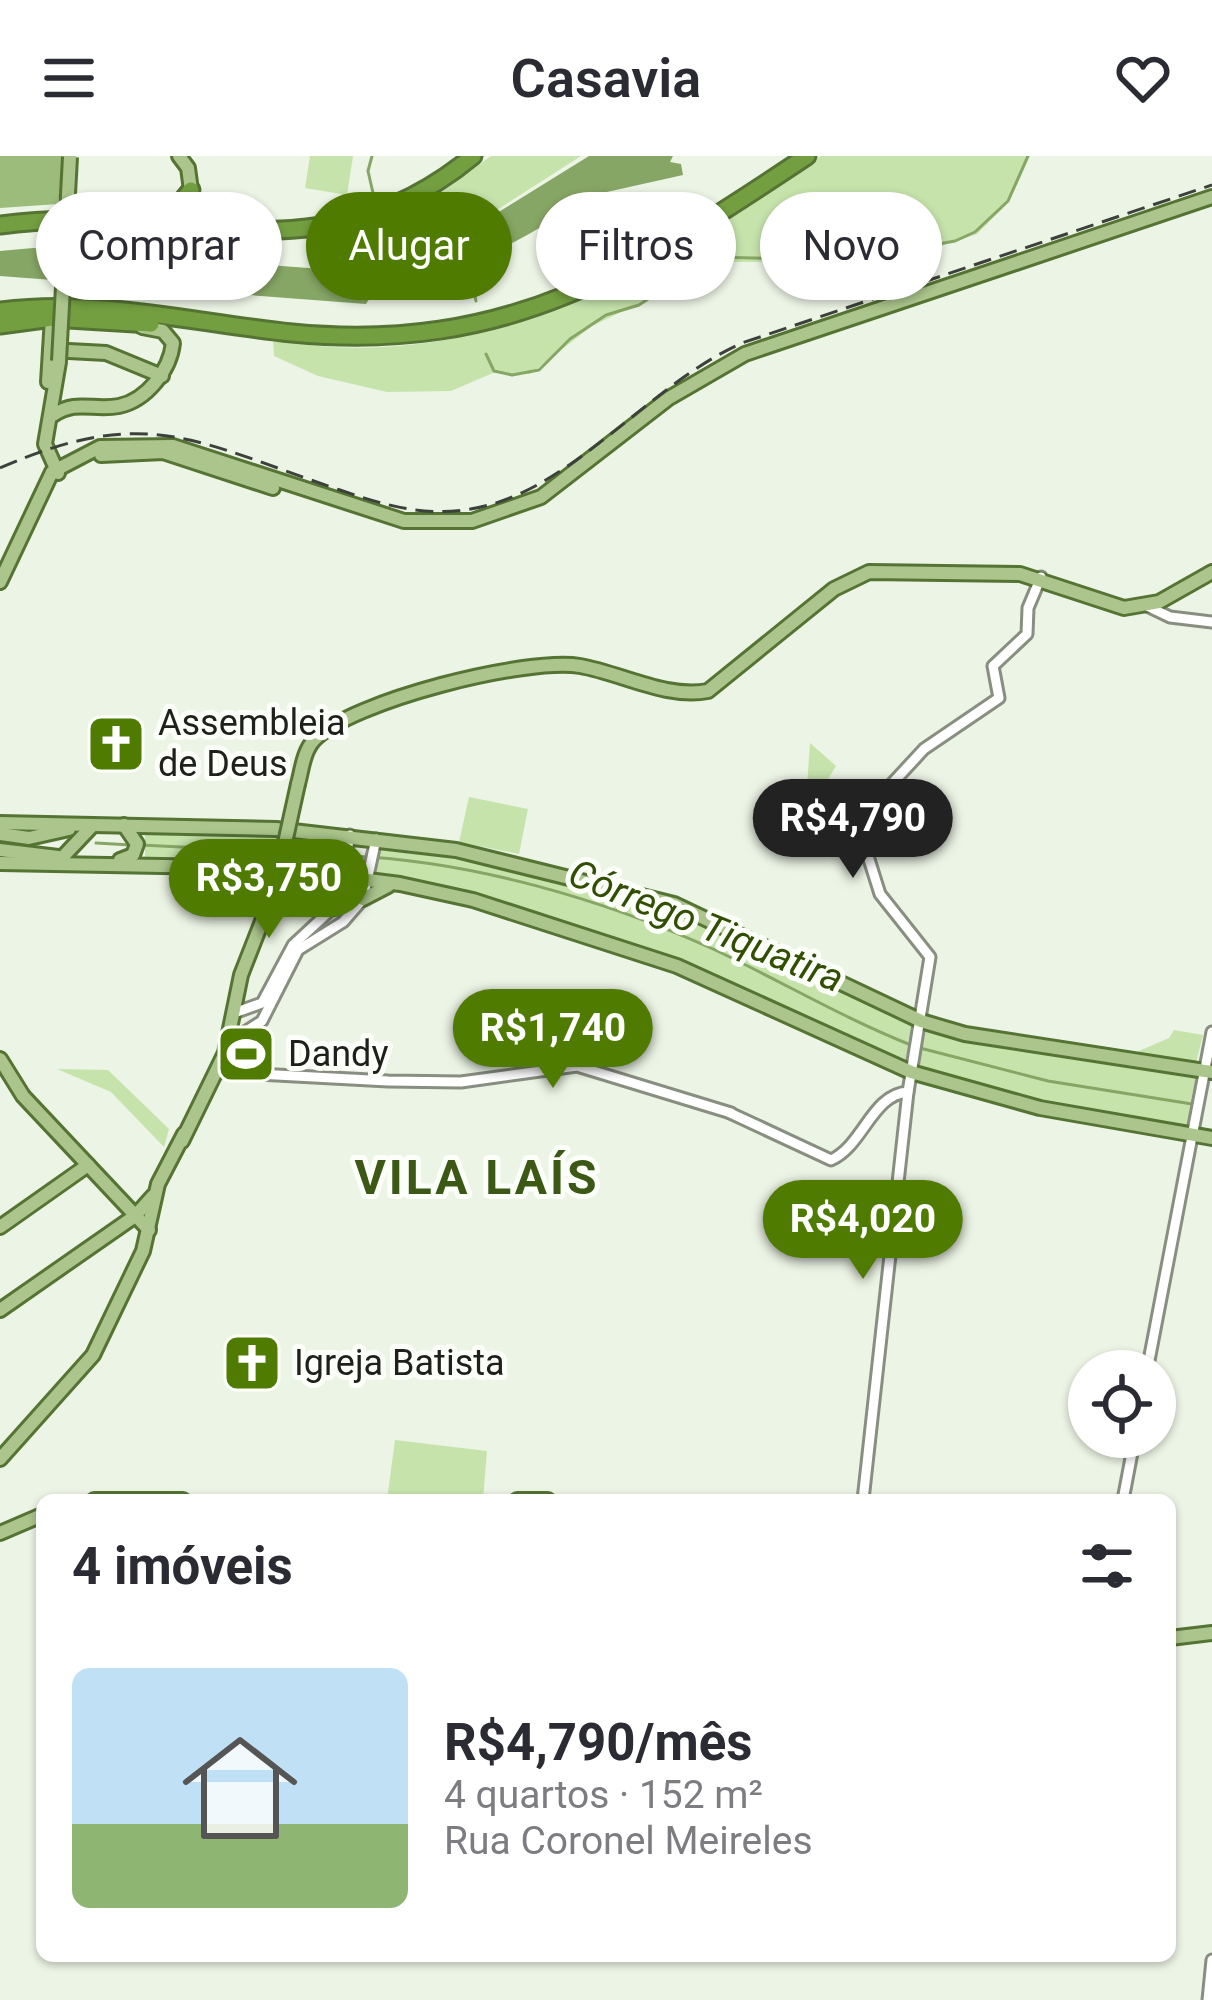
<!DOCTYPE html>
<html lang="pt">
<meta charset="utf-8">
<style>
:root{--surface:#fff;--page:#f2f2f3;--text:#2b2b33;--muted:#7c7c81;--accent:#4f7c00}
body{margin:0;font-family:Roboto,sans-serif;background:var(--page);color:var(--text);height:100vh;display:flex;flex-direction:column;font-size:45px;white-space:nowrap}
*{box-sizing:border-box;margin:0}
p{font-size:39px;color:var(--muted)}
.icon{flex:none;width:66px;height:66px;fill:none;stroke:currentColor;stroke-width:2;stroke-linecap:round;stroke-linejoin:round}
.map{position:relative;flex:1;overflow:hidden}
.details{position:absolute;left:36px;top:1338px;width:1140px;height:468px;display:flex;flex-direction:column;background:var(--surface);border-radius:18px;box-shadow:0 3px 9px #0004}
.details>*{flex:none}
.hud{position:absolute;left:36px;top:36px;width:1140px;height:108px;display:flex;gap:24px}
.buttons{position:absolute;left:1068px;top:1194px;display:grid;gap:24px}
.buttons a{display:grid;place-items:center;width:108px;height:108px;border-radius:50%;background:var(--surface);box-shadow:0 3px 9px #0004;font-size:60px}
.price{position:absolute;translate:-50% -102px;padding:0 27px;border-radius:42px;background:var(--accent);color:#fff;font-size:39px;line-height:78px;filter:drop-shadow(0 3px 6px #0008)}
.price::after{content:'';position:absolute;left:50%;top:72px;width:36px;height:27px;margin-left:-18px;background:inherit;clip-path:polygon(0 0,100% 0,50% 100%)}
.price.current{background:#222;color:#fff}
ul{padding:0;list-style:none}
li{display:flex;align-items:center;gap:36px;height:300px;padding:0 36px}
li span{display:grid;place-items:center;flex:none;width:336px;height:240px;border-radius:18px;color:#555}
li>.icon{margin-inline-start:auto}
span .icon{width:144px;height:144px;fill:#fffc;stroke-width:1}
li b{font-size:51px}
h2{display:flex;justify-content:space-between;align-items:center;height:144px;padding:0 36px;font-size:51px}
.pill{padding:0 42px;border-radius:54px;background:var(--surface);box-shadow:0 3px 9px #0004;font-size:42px;line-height:108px}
.pill.current{background:var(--accent);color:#fff}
header{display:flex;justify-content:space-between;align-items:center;height:156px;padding:0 36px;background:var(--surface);font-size:54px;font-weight:600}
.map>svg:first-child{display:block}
.green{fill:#c6e3ac}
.forest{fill:#9bbc7a}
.water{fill:#86a665}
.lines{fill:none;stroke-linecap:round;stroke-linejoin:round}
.stream{stroke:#86a665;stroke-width:3}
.minor-casing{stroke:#888f81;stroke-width:15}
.major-casing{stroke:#557333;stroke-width:18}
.highway-casing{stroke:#557333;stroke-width:21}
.minor{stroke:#fff;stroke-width:9}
.major{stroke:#abc58c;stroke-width:12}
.highway{stroke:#739f40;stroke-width:15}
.rail{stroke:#3d413b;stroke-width:3;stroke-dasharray:18 9;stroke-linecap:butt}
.major-bridge-casing{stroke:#557333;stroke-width:18;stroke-linecap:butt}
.major-bridge{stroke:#abc58c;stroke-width:12}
.labels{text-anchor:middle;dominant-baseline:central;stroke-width:10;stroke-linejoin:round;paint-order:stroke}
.poi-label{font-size:36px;fill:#1d201b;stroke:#fcfff9;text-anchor:start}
.water-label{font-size:39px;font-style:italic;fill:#314e03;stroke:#fcfff9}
.district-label{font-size:48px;font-weight:bold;letter-spacing:3px;fill:#3b5814;stroke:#fcfff9}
</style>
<header><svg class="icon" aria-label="menu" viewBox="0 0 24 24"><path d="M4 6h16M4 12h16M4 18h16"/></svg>Casavia<svg class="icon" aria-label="heart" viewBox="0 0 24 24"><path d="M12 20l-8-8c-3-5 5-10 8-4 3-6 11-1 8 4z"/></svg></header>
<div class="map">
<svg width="1212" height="1844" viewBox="0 0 1212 1844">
<rect width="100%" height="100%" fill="#ecf4e5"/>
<g class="green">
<path d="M310 0H353L347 39 305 32Z"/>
<path d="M491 0H581L467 73 392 103 389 61 443 35Z"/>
<path d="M821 0H1030L1009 46 977 78 932 93 848 106H725L592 170 530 218 493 217 451 235 387 236 318 220 274 200 273 184C485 222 655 113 821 0Z"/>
<path d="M810 587 836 610 822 633 806 645Z"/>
<path d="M469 641 528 653 519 698 459 686Z"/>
<path d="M145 674 343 683 337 715 145 702Z"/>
<path d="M382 685 678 754 915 867 905 907C779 850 654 791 520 751 473 737 423 730 375 721Z"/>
<path d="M925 871 1008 892 1197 917 1187 972 1009 939 916 911Z"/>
<path d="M1174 874 1203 879 1196 907 1132 898 1169 882Z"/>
<path d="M57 913 108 914 169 973 164 991 111 936Z"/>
<path d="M395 1284 487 1295 483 1344H387Z"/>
</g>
<path class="forest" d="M0 0H64L58 48 0 52Z"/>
<path class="water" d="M589 0H673L670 6 681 8 683 19 571 44C565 48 563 53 558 58 530 86 414 131 373 137L366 148 0 120V95L33 92 336 114 366 111 375 95 383 94 390 109 465 77Z"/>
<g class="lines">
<g class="stream">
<path d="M372 0 368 15 376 50"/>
<path d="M379 97V59"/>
<path d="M467 106 476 145"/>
<path d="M486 198 494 215 512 219 539 214 570 183 606 159 639 149 711 101 849 104 955 85 975 76 1008 45 1028 0"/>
<path d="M96 687 131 689"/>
<path d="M141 689 281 696"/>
<path d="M290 697 341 699"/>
<path d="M350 700C472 705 602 743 713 793 779 824 843 862 911 889"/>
<path d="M920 892 1048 925 1192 948"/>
</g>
<defs>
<g id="minor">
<path d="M1147 450 1170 461 1212 466"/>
<path d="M341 727 350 679"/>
<path d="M234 857 262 847 293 789 336 749"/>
<path d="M229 886 262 865 298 794 343 766 363 743 376 683"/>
<path d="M222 904 258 918 388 925 461 926 577 910 731 957"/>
<path d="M730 957 831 1004C863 990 872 938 908 936"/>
<path d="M1147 1215 1212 876"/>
<path d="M863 1344 908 936 930 801 880 738 862 681 863 659 924 593 999 542 993 510 1027 478 1028 452 1041 421"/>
<path d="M1123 1344 1135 1281"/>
<path d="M1208 1844 1212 1804"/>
</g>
<g id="major">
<path d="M179 0 188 12 191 34"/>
<path d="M50 194 106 197 162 220"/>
<path d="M48 226 52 162"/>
<path d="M53 259C77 243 93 255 119 250 147 244 170 214 173 187L163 175 142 171"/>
<path d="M101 299 163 296 273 332"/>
<path d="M58 317 45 288 59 206"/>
<path d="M0 426 52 316 100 291 173 290 404 365H472L541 341 669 242 745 198 1212 41"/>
<path d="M298 628C302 614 303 596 314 584 351 545 527 501 580 510 621 517 666 543 708 535L834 433 869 416 1020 418 1124 452 1159 446 1212 416"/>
<path d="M0 667 276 673 456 694 674 748 921 865 965 878 1212 916"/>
<path d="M0 678 29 682 69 673"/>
<path d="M0 694 58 701"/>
<path d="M120 704 133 699 137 688 124 669"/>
<path d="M59 705 92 670"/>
<path d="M0 707 272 712 400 728 473 744 677 810 911 916 1040 952 1212 982"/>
<path d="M317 718 335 734V752"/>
<path d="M363 743 388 730"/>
<path d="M0 903 23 940 149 1074"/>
<path d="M182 985 225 897 241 819 275 732"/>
<path d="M0 1071 88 1009"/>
<path d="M0 1154 135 1060 153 1040"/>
<path d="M0 1303 93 1199 143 1095 158 1028 184 978"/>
<path d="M94 1344H183"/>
<path d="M517 1344H548"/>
<path d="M0 1377 42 1359"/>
<path d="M1170 1482 1212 1477"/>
</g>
<g id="highway">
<path d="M144 63 173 56 191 34"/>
<path d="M0 69C175 44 314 131 473 0"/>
<path d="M0 155C97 142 195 167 292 177 508 198 636 114 807 0"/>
<path d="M0 169 52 162 151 168"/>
</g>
</defs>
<use href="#minor" class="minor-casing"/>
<use href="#major" class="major-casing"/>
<use href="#highway" class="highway-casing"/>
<use href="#minor" class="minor"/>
<use href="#major" class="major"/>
<use href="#highway" class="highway"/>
<path class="rail" d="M0 312C148 247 197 286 340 334 381 348 420 360 464 354 569 341 645 230 742 187L1212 29"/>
<defs>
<g id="major-bridge">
<path d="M59 205 70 1"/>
<path d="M275 732 298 628"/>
</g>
</defs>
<use href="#major-bridge" class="major-bridge-casing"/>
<use href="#major-bridge" class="major-bridge"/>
</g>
<defs>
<symbol id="church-square" viewBox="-11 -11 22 22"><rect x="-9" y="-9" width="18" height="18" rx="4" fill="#4f7c00" stroke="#fcfff9"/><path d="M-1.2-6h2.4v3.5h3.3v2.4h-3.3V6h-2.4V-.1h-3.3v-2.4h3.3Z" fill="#fff"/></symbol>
<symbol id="stadium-square" viewBox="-11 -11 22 22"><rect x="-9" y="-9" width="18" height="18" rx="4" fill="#4f7c00" stroke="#fcfff9"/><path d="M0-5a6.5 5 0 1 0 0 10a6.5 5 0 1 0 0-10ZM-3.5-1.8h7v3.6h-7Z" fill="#fff"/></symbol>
</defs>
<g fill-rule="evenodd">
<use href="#church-square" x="83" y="555" width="66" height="66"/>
<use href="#stadium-square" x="213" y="865" width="66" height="66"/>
<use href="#church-square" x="219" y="1174" width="66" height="66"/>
</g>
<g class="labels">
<g class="poi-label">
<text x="158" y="567">Assembleia<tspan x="158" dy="41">de Deus</tspan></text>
<text x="288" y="898">Dandy</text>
<text x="294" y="1207">Igreja Batista</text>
</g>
<g class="water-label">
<text transform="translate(706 770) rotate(22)">Córrego Tiquatira</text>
</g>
<g class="district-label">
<text x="477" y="1021">VILA LAÍS</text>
</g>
</g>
</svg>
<div class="buttons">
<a><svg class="icon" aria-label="locate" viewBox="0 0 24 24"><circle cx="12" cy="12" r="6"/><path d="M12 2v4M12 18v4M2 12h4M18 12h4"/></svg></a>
</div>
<b class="price current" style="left:853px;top:725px">R$4,790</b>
<b class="price" style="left:269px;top:785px">R$3,750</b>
<b class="price" style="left:553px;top:935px">R$1,740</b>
<b class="price" style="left:863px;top:1126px">R$4,020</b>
<div class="hud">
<a class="pill">Comprar</a>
<a class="pill current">Alugar</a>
<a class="pill">Filtros</a>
<a class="pill">Novo</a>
</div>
<section class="details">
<h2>4 imóveis<svg class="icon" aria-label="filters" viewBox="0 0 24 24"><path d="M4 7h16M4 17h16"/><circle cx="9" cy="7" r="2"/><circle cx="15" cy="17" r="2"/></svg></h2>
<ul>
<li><span style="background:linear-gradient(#bfe0f5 65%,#8fb573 0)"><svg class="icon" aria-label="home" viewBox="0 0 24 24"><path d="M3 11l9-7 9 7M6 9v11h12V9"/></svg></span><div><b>R$4,790/mês</b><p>4 quartos · 152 m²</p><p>Rua Coronel Meireles</p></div></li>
</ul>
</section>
</div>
